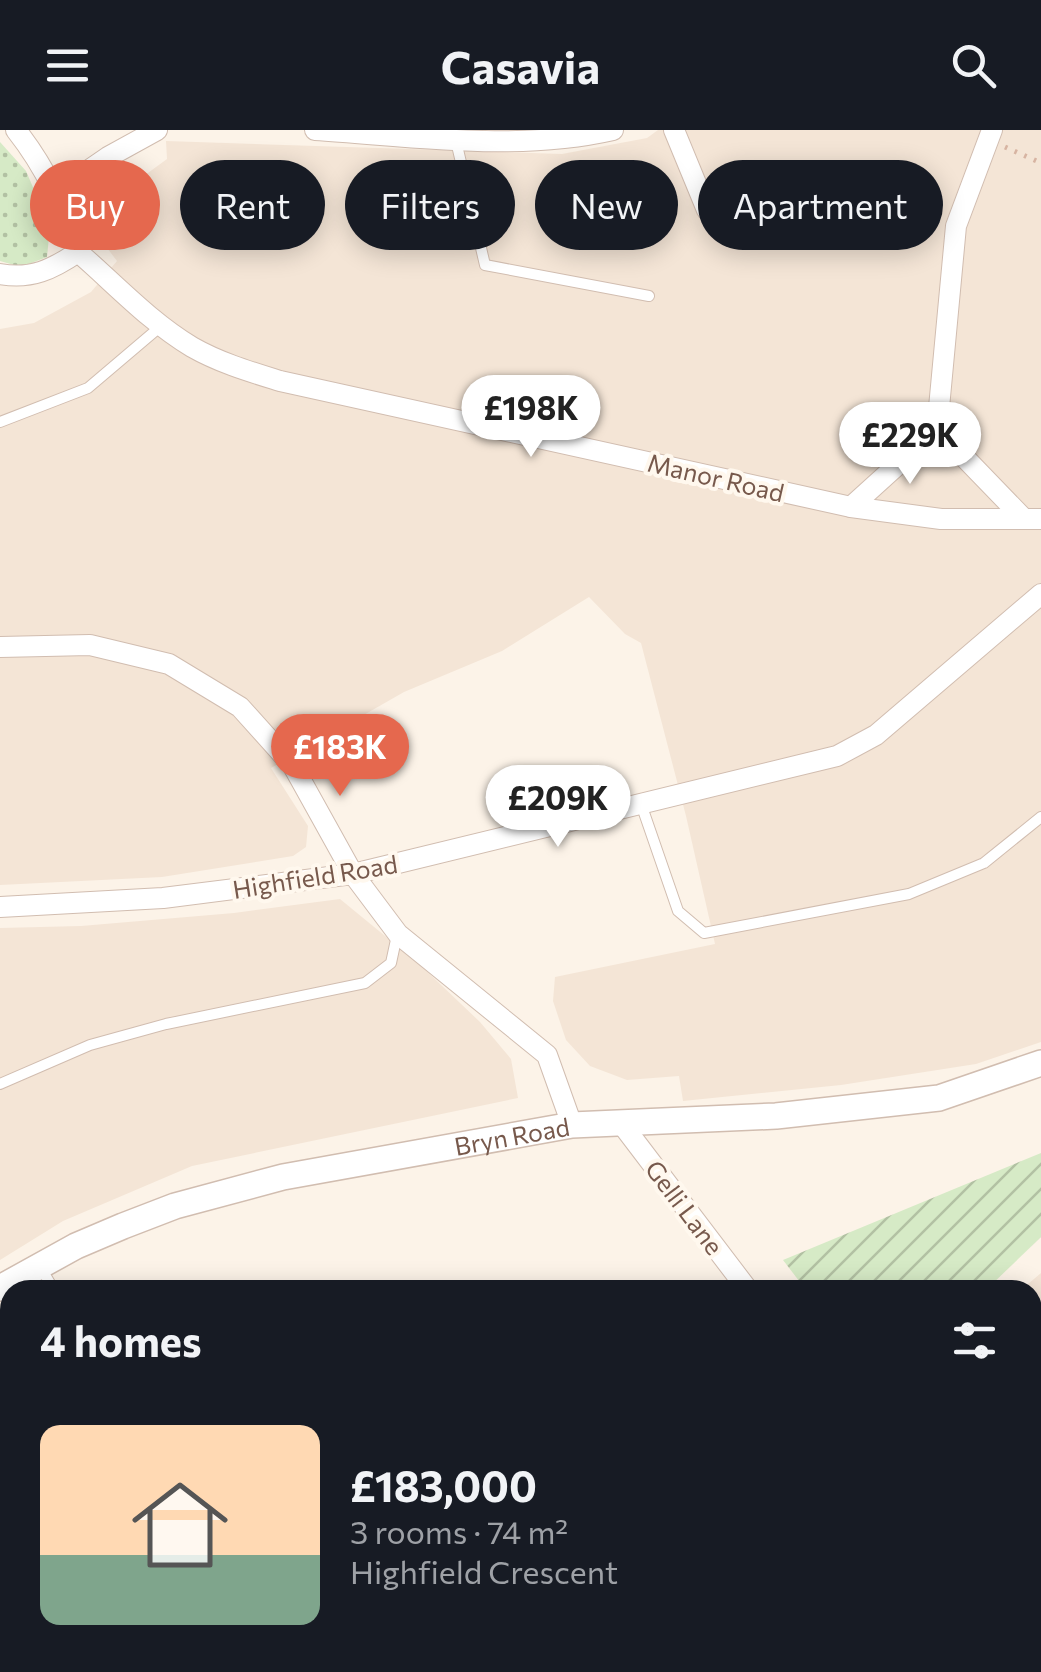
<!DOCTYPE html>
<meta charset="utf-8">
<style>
:root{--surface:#171b24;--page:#242831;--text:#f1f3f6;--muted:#9ea1a6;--accent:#e5684e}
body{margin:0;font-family:Commissioner,sans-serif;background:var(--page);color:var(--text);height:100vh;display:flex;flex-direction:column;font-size:38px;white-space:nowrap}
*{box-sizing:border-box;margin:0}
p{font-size:32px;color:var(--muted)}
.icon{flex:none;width:55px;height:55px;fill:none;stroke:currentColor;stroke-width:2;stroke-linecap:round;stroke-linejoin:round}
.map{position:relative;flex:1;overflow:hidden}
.side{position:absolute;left:0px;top:1150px;width:1042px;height:392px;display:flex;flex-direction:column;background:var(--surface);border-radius:30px 30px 0 0;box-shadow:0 5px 25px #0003}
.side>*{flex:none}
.hud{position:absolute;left:30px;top:30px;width:982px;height:90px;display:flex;gap:20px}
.price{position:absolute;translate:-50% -85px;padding:0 22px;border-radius:35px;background:#fff;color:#222;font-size:32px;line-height:65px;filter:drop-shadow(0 2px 5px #0008)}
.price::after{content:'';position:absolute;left:50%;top:60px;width:30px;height:22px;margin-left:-15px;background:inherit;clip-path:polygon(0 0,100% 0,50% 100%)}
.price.current{background:var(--accent);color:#fff}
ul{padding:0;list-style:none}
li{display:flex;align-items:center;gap:30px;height:250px;padding:0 40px}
li span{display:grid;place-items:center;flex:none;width:280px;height:200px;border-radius:20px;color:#555}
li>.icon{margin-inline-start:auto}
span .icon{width:120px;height:120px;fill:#fffc;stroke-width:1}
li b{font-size:42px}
h2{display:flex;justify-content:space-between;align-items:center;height:120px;padding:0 40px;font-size:42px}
.pill{padding:0 35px;border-radius:45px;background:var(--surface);box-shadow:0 5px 25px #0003;font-size:35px;line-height:90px}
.pill.current{background:var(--accent);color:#fff}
header{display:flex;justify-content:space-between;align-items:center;height:130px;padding:0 40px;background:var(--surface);font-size:45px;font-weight:700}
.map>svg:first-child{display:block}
.residential{fill:#f4e5d6}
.grass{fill:url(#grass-dots)}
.forest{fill:url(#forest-firs)}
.garden{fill:url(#garden-furrows)}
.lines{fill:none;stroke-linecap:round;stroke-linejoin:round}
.stream{stroke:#a2d2d8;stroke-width:8}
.building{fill:url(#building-hatch)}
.service-casing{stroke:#d1bdb0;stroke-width:12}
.minor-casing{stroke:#d1bdb0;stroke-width:22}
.tertiary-casing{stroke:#d1bdb0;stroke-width:28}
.path{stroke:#d7b4a2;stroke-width:5;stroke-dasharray:2.5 8;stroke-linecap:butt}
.service{stroke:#fff;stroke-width:10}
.minor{stroke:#fff;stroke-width:20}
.tertiary{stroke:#fff;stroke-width:25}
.labels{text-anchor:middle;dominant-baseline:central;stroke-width:8;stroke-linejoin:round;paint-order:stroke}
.street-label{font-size:25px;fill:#77594c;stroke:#fff8ee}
</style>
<header><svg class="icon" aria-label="menu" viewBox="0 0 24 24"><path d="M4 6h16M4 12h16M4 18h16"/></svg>Casavia<svg class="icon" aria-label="search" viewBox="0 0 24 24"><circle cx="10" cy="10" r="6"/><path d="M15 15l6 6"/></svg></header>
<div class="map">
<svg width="1041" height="1542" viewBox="0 0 1041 1542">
<defs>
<pattern id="grass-dots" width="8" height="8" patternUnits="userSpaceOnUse" patternTransform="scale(2.5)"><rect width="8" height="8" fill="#d6eac6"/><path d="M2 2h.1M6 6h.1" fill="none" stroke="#b2c1a3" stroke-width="1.8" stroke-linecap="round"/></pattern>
<pattern id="forest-firs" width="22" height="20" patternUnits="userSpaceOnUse" patternTransform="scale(2.5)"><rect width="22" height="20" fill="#d6eac6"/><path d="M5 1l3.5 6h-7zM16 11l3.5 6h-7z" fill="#b2c1a3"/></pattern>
<pattern id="garden-furrows" width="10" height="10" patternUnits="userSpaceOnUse" patternTransform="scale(2.5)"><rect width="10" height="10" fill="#d6eac6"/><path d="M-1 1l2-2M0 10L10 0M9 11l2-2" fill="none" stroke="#b2c1a3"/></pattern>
<pattern id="building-hatch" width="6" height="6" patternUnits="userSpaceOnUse" patternTransform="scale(2.5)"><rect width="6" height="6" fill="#f2d1bf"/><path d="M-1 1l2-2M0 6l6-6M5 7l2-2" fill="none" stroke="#c9ad9d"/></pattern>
</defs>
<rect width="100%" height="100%" fill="#fcf3e8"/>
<g class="residential">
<path d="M658 0H1041V912L976 934 841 955 683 971 679 946 627 950 590 936 566 910 553 871 555 847 715 814 686 686 641 513 625 504 589 467 502 521 404 562 271 638 308 696 306 717 293 726 162 747 0 755V199L34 193 91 162 117 131 85 89 167 29 166 11 562 24 647 8Z"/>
<path d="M340 769 418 833 480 892 511 929 518 968 192 1036 63 1091 0 1130V798L81 796 234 783Z"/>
<path d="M1041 1143V1542H965L969 1533 1032 1532V1160H1021Z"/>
<path d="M0 1281 10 1285V1532L256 1533 245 1542H0Z"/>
</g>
<g class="grass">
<path d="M0 12 26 41 50 97 47 127 21 137 0 131Z"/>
<path d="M256 1532H536L540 1542H245Z"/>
</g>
<path class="forest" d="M831 1532H936V1533L932 1542H802Z"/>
<path class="garden" d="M1041 1023V1107L986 1160H806L783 1130Z"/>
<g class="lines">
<g class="stream">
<path d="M0 1382 10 1389"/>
<path d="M181 1532 191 1542"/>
</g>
</g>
<path class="building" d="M536 1532H660L639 1542H540Z"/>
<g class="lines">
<defs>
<g id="service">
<path d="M456 11 485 135 649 166"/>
<path d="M0 292 88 258 161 196"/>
<path d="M641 674 678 781 704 803 909 764 984 733 1041 687"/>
<path d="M0 954 90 915 166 894 365 853 391 833 397 805"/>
<path d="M41 1138 54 1160"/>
</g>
<g id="minor">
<path d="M315 0C412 6 517 22 613 0"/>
<path d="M674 0 707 80"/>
<path d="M57 62 108 27 157 0"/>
<path d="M78 122C115 154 150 192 192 217 220 233 251 242 280 251L851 377 941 389H1041"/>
<path d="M0 144C31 150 53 139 78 122 63 76 46 38 16 0"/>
<path d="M937 299 1024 389"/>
<path d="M851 377 937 299 956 96 992 0"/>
<path d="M0 517 90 515 169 534 240 577 293 636 353 744 398 804 547 925 572 995"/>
<path d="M0 777 163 768 353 744 837 626 876 605 1041 464"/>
<path d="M621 993 748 1160"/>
<path d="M1032 1317 1041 1327"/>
<path d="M1032 1407 1041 1394"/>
<path d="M0 1454 10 1472"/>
<path d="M1032 1520 1041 1532"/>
<path d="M10 1542 14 1532"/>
<path d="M944 1542 948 1532"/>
</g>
<g id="tertiary">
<path id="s1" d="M0 1158 76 1116 123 1096 175 1076 283 1047 572 995 776 986 939 968 1041 933"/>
</g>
</defs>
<use href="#service" class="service-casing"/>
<use href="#minor" class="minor-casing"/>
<use href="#tertiary" class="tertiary-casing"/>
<path class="path" d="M1005 17 1041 33"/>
<use href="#service" class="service"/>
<use href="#minor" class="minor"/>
<use href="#tertiary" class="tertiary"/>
</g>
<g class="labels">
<g class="street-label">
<text transform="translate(716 347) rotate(13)">Manor Road</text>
<text transform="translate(315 746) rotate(-9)">Highfield Road</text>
<text stroke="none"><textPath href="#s1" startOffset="538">Bryn Road</textPath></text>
<text transform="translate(685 1077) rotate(53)">Gelli Lane</text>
</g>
</g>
</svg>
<b class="price" style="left:531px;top:330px">£198K</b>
<b class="price" style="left:910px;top:357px">£229K</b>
<b class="price current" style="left:340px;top:669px">£183K</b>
<b class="price" style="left:558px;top:720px">£209K</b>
<div class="hud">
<a class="pill current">Buy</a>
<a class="pill">Rent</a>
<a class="pill">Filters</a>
<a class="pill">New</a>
<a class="pill">Apartment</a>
</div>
<section class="side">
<h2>4 homes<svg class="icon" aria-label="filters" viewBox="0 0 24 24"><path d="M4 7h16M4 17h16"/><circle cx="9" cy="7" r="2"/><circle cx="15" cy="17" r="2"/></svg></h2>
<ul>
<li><span style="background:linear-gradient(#ffd9b3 65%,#7fa58c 0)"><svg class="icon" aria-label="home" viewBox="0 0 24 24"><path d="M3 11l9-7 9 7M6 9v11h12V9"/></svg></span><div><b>£183,000</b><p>3 rooms · 74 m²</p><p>Highfield Crescent</p></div></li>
</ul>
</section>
</div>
